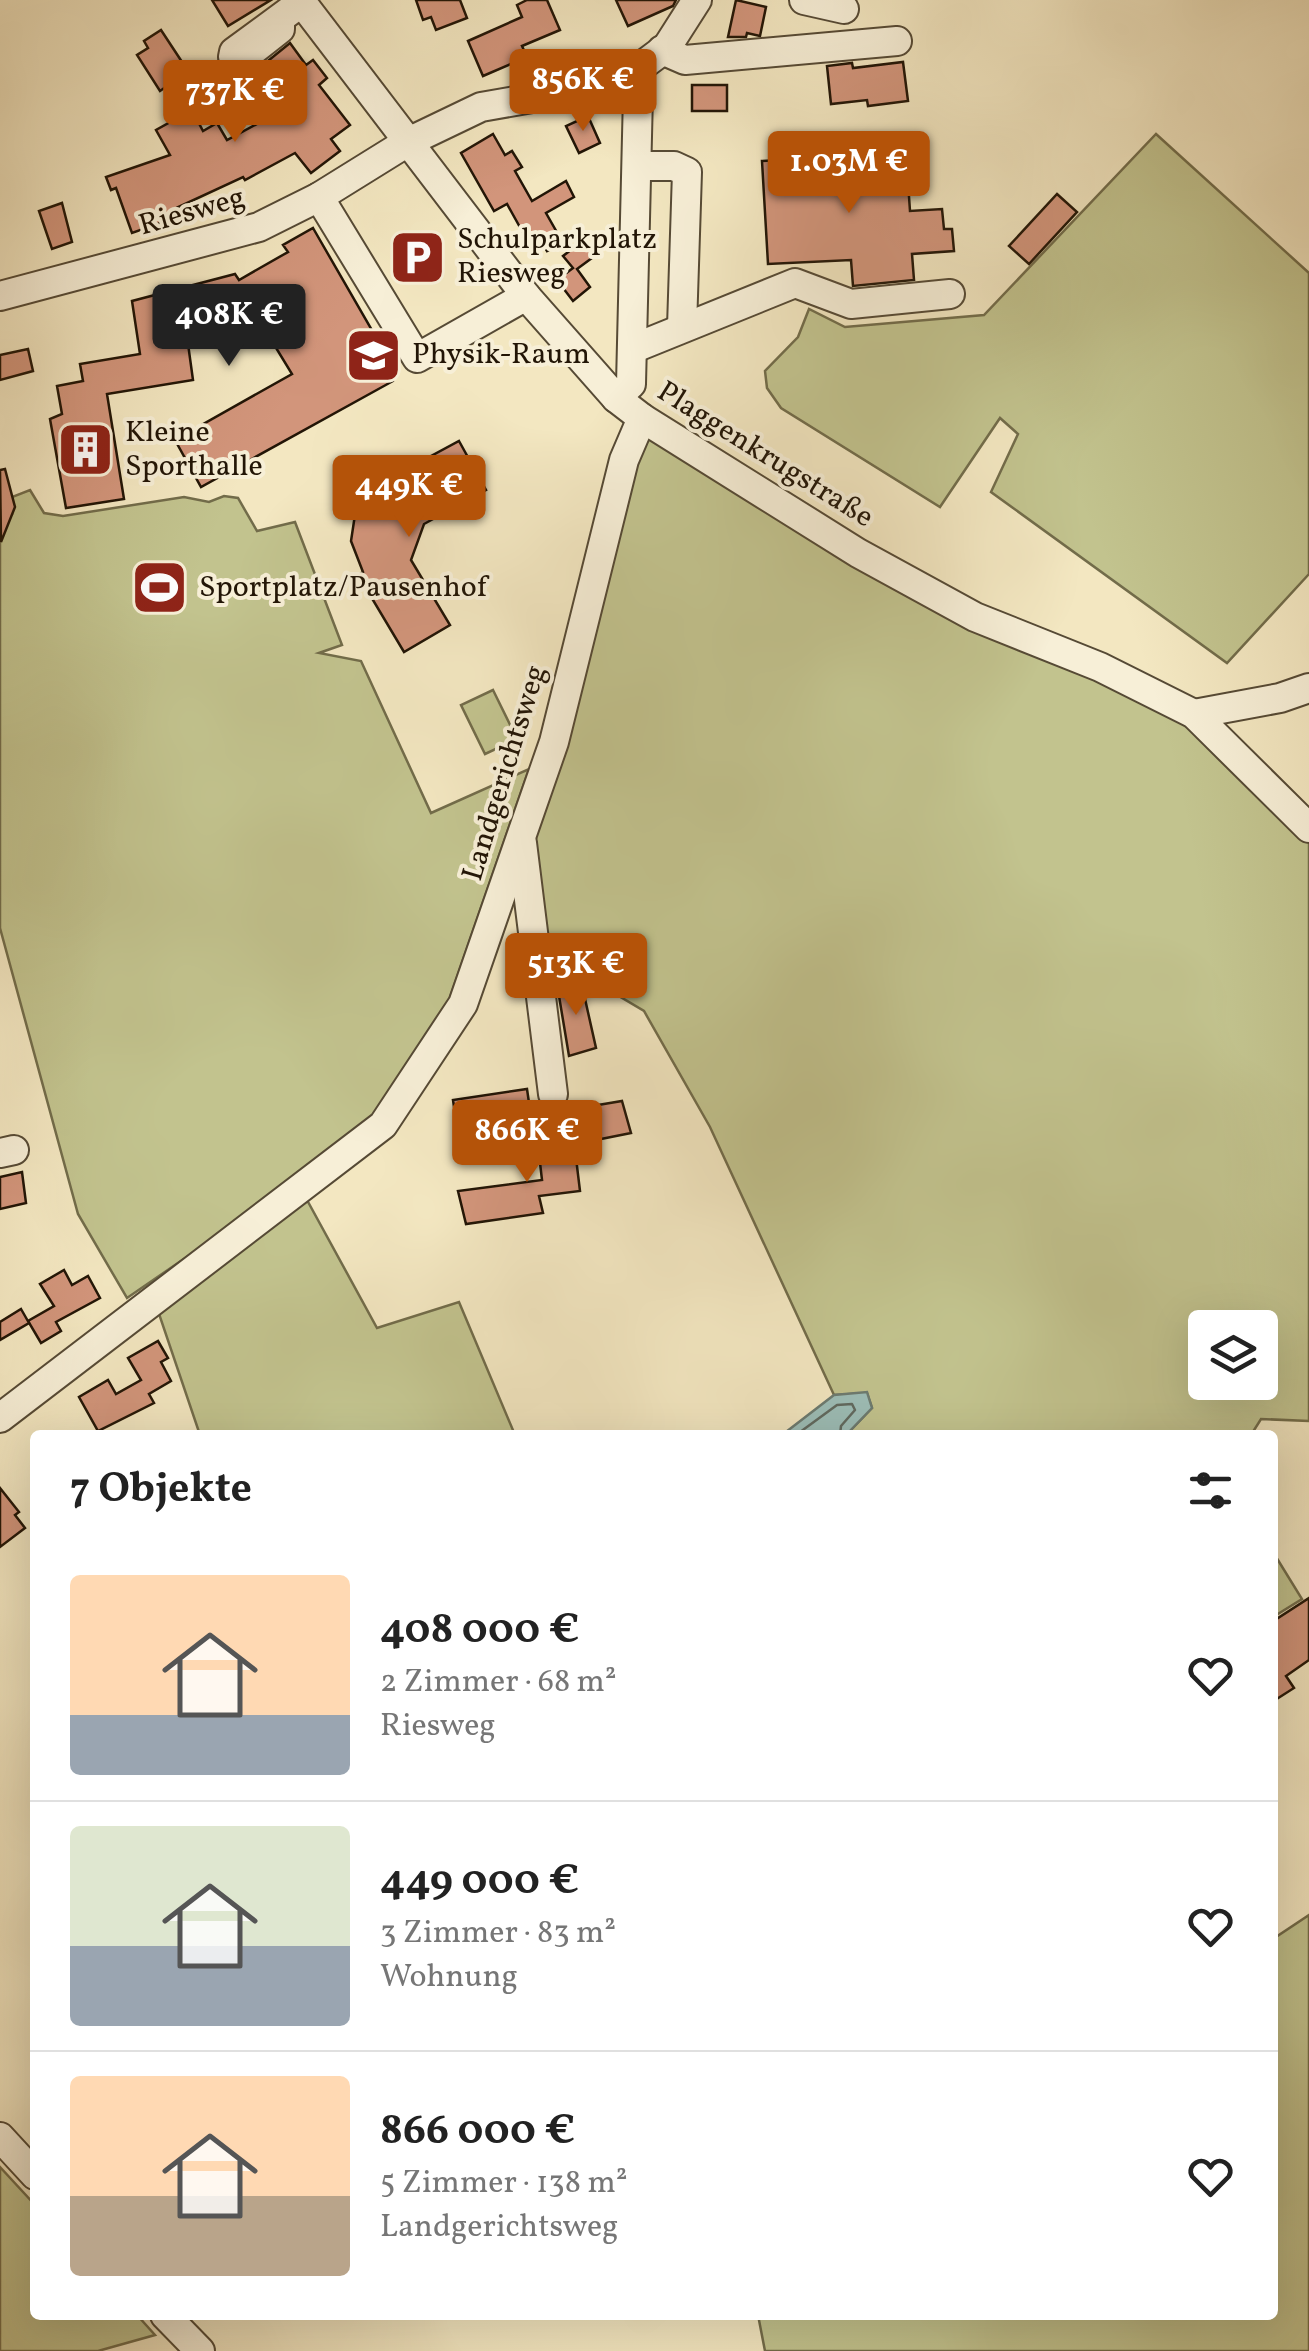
<!DOCTYPE html>
<html lang="de">
<meta charset="utf-8">
<style>
:root{--surface:#fff;--page:#f2f2f2;--text:#222;--muted:#767676;--line:#e0e0e0;--accent:#b45309}
body{margin:0;font-family:Vollkorn,serif;background:var(--page);color:var(--text);height:100vh;display:flex;flex-direction:column;font-size:38px;white-space:nowrap}
*{box-sizing:border-box;margin:0}
p{font-size:32px;color:var(--muted)}
.icon{flex:none;width:55px;height:55px;fill:none;stroke:currentColor;stroke-width:2;stroke-linecap:round;stroke-linejoin:round}
.map{position:relative;flex:1;overflow:hidden}
.details{position:absolute;left:30px;top:1430px;width:1248px;height:890px;display:flex;flex-direction:column;background:var(--surface);border-radius:10px;box-shadow:0 10px 40px #0002}
.details>*{flex:none}
.buttons{position:absolute;left:1188px;top:1310px;display:grid;gap:20px}
.buttons a{display:grid;place-items:center;width:90px;height:90px;border-radius:10px;background:var(--surface);box-shadow:0 10px 40px #0002;font-size:50px}
.price{position:absolute;translate:-50% -85px;padding:0 22px;border-radius:10px;background:var(--accent);color:#fff;font-size:32px;line-height:65px;filter:drop-shadow(0 2px 5px #0008)}
.price::after{content:'';position:absolute;left:50%;top:60px;width:30px;height:22px;margin-left:-15px;background:inherit;clip-path:polygon(0 0,100% 0,50% 100%)}
.price.on{background:#222;color:#fff}
ul{padding:0;list-style:none}
li{display:flex;align-items:center;gap:30px;height:250px;padding:0 40px}
li+li{border-top:2px solid var(--line)}
li span{display:grid;place-items:center;flex:none;width:280px;height:200px;border-radius:10px;color:#555}
li>.icon{margin-inline-start:auto}
span .icon{width:120px;height:120px;fill:#fffc;stroke-width:1}
li b{font-size:42px}
h2{display:flex;justify-content:space-between;align-items:center;height:120px;padding:0 40px;font-size:42px}
.map>svg:first-child{display:block}
.green{fill:#c2c38e;stroke:#726c4a;stroke-width:2.5;fill-rule:evenodd}
.water{fill:#9dbfb9;stroke:#6c7b71;stroke-width:2.5}
.lines{fill:none;stroke-linecap:round;stroke-linejoin:round}
.shore{stroke:#606a60;stroke-width:2.5}
.building{fill:#d2957b;stroke:#221506;stroke-width:2.5}
.minor-casing{stroke:#564a35;stroke-width:32}
.minor{stroke:#f7efd7;stroke-width:28}
.labels{text-anchor:middle;dominant-baseline:central;stroke-width:8;stroke-linejoin:round;paint-order:stroke}
.street-label{font-size:30px;fill:#221506;stroke:#f7efd7}
.poi-label{font-size:30px;fill:#221506;stroke:#f7efd7;text-anchor:start}
</style>
<div class="map">
<svg width="1309" height="2351" viewBox="0 0 1309 2351">
<rect width="100%" height="100%" fill="#f3e7c1"/>
<filter id="stains"><feTurbulence type="fractalNoise" baseFrequency=".002" numOctaves="4"/><feColorMatrix values="0 0 0 0 .2 0 0 0 0 .09 0 0 0 0 .02 0 0 0 .5 -.17"/></filter>
<radialGradient id="worn" r=".72"><stop offset=".6" stop-color="#630" stop-opacity="0"/><stop offset="1" stop-color="#630" stop-opacity=".3"/></radialGradient>
<g class="green">
<path d="M1156 134 1309 273V574L1227 663 991 492 1018 434 1000 418 940 507 781 408 767 388 765 371 798 337 809 309 845 327 984 315Z"/>
<path d="M642 418 858 553 1194 714 1309 828V1421L1261 1419 1251 1435H846L872 1408 867 1393 834 1395 710 1127 644 1011 570 967 505 882ZM1205 1328H1260V1382H1205Z"/>
<path d="M30 490 44 513 63 516 184 497 209 502 224 496 238 498 257 531 295 522 342 645 319 653 361 661 431 813 529 769 447 1006 379 1110 261 1206 127 1298 78 1214 0 928V518L12 514V497Z"/>
<path d="M493 690 517 739 485 754 461 705Z"/>
<path d="M301 1189 377 1328 459 1302 515 1435H200L157 1308Z"/>
<path d="M1273 1552 1302 1599 1273 1617H1272Z"/>
<path d="M1309 1915V2351H765L758 2315H1272L1273 1939Z"/>
<path d="M0 2167 35 2205V2315H137L155 2335 98 2351H0Z"/>
</g>
<path class="water" d="M867 1392 872 1408 846 1435H782L834 1395Z"/>
<g class="lines">
<path class="shore" d="M796 1435 837 1405 852 1404 855 1410 841 1426 840 1435"/>
</g>
<g class="building">
<path d="M212 0H271L228 26Z"/>
<path d="M416 0H460L467 18 436 30 431 17 423 20Z"/>
<path d="M527 0H547L560 30 522 46 527 57 483 76 468 41 522 17 517 5Z"/>
<path d="M616 0H676L673 6 628 26Z"/>
<path d="M736 0 766 7 760 36 747 33 746 37H728Z"/>
<path d="M161 30 186 68 196 62 208 79 174 100 167 86 160 91 137 55 148 48 144 41Z"/>
<path d="M290 43 306 65 313 60 327 78 319 85 350 125 331 139 340 151 311 173 295 153 245 180 243 177 172 210 175 218 132 233 116 188 111 190 106 177 170 155 156 130 192 110 203 131 217 123 227 140 268 118 261 110 278 97 258 69Z"/>
<path d="M903 62 908 101 868 106 867 100 831 104 827 66 852 63 853 68Z"/>
<rect x="692" y="85" width="35" height="26"/>
<path d="M588 116 600 143 579 153 566 126Z"/>
<path d="M493 134 505 155 512 151 522 167 515 171 532 201 566 181 574 197 546 213 563 243 547 251 541 241 531 247 507 204 494 211 461 153Z"/>
<path d="M906 153 910 211 942 209 944 229H952L954 251 912 254 914 280 853 286 851 260 768 264 762 161Z"/>
<path d="M1057 194 1077 212 1029 264 1009 246Z"/>
<path d="M62 203 72 242 52 249 39 211Z"/>
<path d="M313 228 396 372 393 381 201 487 175 440 292 374 267 333 244 346 223 312 185 322 193 380 107 394 124 499 66 508 50 419 62 414 57 386 83 381 80 364 140 354 132 301 235 274 239 280 288 252 283 245Z"/>
<path d="M584 240 596 255 577 269 590 287 573 301 557 280 573 268 563 256Z"/>
<path d="M28 349 33 371 0 380V355Z"/>
<path d="M459 441 486 490 424 524 411 560 450 625 404 652 358 575 363 572 351 541 356 508 372 499 370 495 383 488 381 483Z"/>
<path d="M5 469 15 507 1 542 0 470Z"/>
<path d="M581 981 596 1048 569 1056 557 984Z"/>
<path d="M527 1089 535 1144 461 1155 453 1100Z"/>
<path d="M622 1101 631 1133 586 1142 580 1108Z"/>
<path d="M573 1133 580 1191 539 1196 543 1213 466 1224 458 1191 542 1180 537 1137Z"/>
<path d="M22 1172 26 1203 0 1209V1177Z"/>
<path d="M64 1270 72 1285 88 1276 100 1298 56 1322 61 1331 41 1343 28 1321 54 1306 40 1284Z"/>
<path d="M21 1309 29 1323 0 1340V1322Z"/>
<path d="M158 1341 168 1358 161 1362 171 1381 149 1394 154 1403 98 1431 79 1397 108 1380 116 1394 141 1380 128 1358Z"/>
<path d="M0 1488 19 1512 15 1515 25 1528 0 1547Z"/>
<path d="M1309 1598V1660L1286 1676 1294 1688 1272 1702V1622Z"/>
</g>
<g class="lines">
<defs>
<g id="minor">
<path d="M300 0 526 296 616 398 642 418 858 553 975 617 1100 667 1194 714 1309 828"/>
<path d="M804 0 844 9"/>
<path d="M280 20V29L243 58 233 57 234 52 302 2"/>
<path d="M662 50 685 60 897 41"/>
<path d="M637 166H674L687 172 682 327"/>
<path d="M319 197 417 358 526 296"/>
<path d="M0 296 259 227 319 197 406 143 481 107 589 88 635 71 667 47 697 0"/>
<path d="M632 349 795 283 851 304 950 294"/>
<path d="M616 398 631 384 638 95 635 71"/>
<path d="M1194 714 1280 698 1309 688"/>
<path d="M522 843 553 1094"/>
<path d="M0 1153 14 1150"/>
<path d="M0 1418 383 1125 463 1004 554 742 624 460 642 418"/>
<path d="M0 2137 35 2175"/>
<path d="M165 2315 200 2351"/>
</g>
</defs>
<use href="#minor" class="minor-casing"/>
<use href="#minor" class="minor"/>
</g>
<defs>
<symbol id="parking-square" viewBox="-11 -11 22 22"><rect x="-9" y="-9" width="18" height="18" rx="4" fill="#8f2418" stroke="#f7efd7"/><path d="M-3.5-5.5H1a3.5 3.5 0 0 1 0 7H-1V5.5H-3.5ZM-1-3.4V-.6H.8a1.4 1.4 0 0 0 0-2.8Z" fill="#fff"/></symbol>
<symbol id="school-square" viewBox="-11 -11 22 22"><rect x="-9" y="-9" width="18" height="18" rx="4" fill="#8f2418" stroke="#f7efd7"/><path d="M0-5L7-2L0 1L-7-2ZM-4 1L0 2.5L4 1V4Q0 6-4 4Z" fill="#fff"/></symbol>
<symbol id="building-square" viewBox="-11 -11 22 22"><rect x="-9" y="-9" width="18" height="18" rx="4" fill="#8f2418" stroke="#f7efd7"/><path d="M-4-6H4V6H1V3H-1V6H-4ZM-2.5-4.3h1.7v1.8h-1.7ZM.8-4.3h1.7v1.8H.8ZM-2.5-1h1.7V.8h-1.7ZM.8-1h1.7V.8H.8Z" fill="#fff"/></symbol>
<symbol id="stadium-square" viewBox="-11 -11 22 22"><rect x="-9" y="-9" width="18" height="18" rx="4" fill="#8f2418" stroke="#f7efd7"/><path d="M0-5a6.5 5 0 1 0 0 10a6.5 5 0 1 0 0-10ZM-3.5-1.8h7v3.6h-7Z" fill="#fff"/></symbol>
</defs>
<g fill-rule="evenodd">
<use href="#parking-square" x="386" y="226" width="63" height="63"/>
<use href="#school-square" x="342" y="324" width="63" height="63"/>
<use href="#building-square" x="54" y="418" width="63" height="63"/>
<use href="#stadium-square" x="128" y="556" width="63" height="63"/>
</g>
<g class="labels">
<g class="street-label">
<text transform="translate(192 212) rotate(-16)">Riesweg</text>
<text transform="translate(765 455) rotate(32)">Plaggenkrugstraße</text>
<text transform="translate(505 773) rotate(-73)">Landgerichtsweg</text>
</g>
<g class="poi-label">
<text x="457" y="240">Schulparkplatz<tspan x="457" dy="34">Riesweg</tspan></text>
<text x="412" y="355">Physik-Raum</text>
<text x="125" y="433">Kleine<tspan x="125" dy="34">Sporthalle</tspan></text>
<text x="199" y="588">Sportplatz/Pausenhof</text>
</g>
</g>
<rect width="100%" height="100%" filter="url(#stains)"/>
<rect width="100%" height="100%" fill="url(#worn)"/>
</svg>
<div class="buttons">
<a><svg class="icon" aria-label="layers" viewBox="0 0 24 24"><path d="M12 4l9 5-9 5-9-5zM3 14l9 5 9-5"/></svg></a>
</div>
<b class="price" style="left:583px;top:134px">856K €</b>
<b class="price" style="left:235px;top:145px">737K €</b>
<b class="price" style="left:849px;top:216px">1.03M €</b>
<b class="price on" style="left:229px;top:369px">408K €</b>
<b class="price" style="left:409px;top:540px">449K €</b>
<b class="price" style="left:576px;top:1018px">513K €</b>
<b class="price" style="left:527px;top:1185px">866K €</b>
<section class="details">
<h2>7 Objekte<svg class="icon" aria-label="filters" viewBox="0 0 24 24"><path d="M4 7h16M4 17h16"/><circle cx="9" cy="7" r="2"/><circle cx="15" cy="17" r="2"/></svg></h2>
<ul>
<li><span style="background:linear-gradient(#ffd9b3 70%,#9aa5b1 0)"><svg class="icon" aria-label="home" viewBox="0 0 24 24"><path d="M3 11l9-7 9 7M6 9v11h12V9"/></svg></span><div><b>408 000 €</b><p>2 Zimmer · 68 m²</p><p>Riesweg</p></div><svg class="icon" aria-label="heart" viewBox="0 0 24 24"><path d="M12 20l-8-8c-3-5 5-10 8-4 3-6 11-1 8 4z"/></svg></li>
<li><span style="background:linear-gradient(#dfe7d0 60%,#9aa5b1 0)"><svg class="icon" aria-label="home" viewBox="0 0 24 24"><path d="M3 11l9-7 9 7M6 9v11h12V9"/></svg></span><div><b>449 000 €</b><p>3 Zimmer · 83 m²</p><p>Wohnung</p></div><svg class="icon" aria-label="heart" viewBox="0 0 24 24"><path d="M12 20l-8-8c-3-5 5-10 8-4 3-6 11-1 8 4z"/></svg></li>
<li><span style="background:linear-gradient(#ffd9b3 60%,#b9a48a 0)"><svg class="icon" aria-label="home" viewBox="0 0 24 24"><path d="M3 11l9-7 9 7M6 9v11h12V9"/></svg></span><div><b>866 000 €</b><p>5 Zimmer · 138 m²</p><p>Landgerichtsweg</p></div><svg class="icon" aria-label="heart" viewBox="0 0 24 24"><path d="M12 20l-8-8c-3-5 5-10 8-4 3-6 11-1 8 4z"/></svg></li>
</ul>
</section>
</div>
